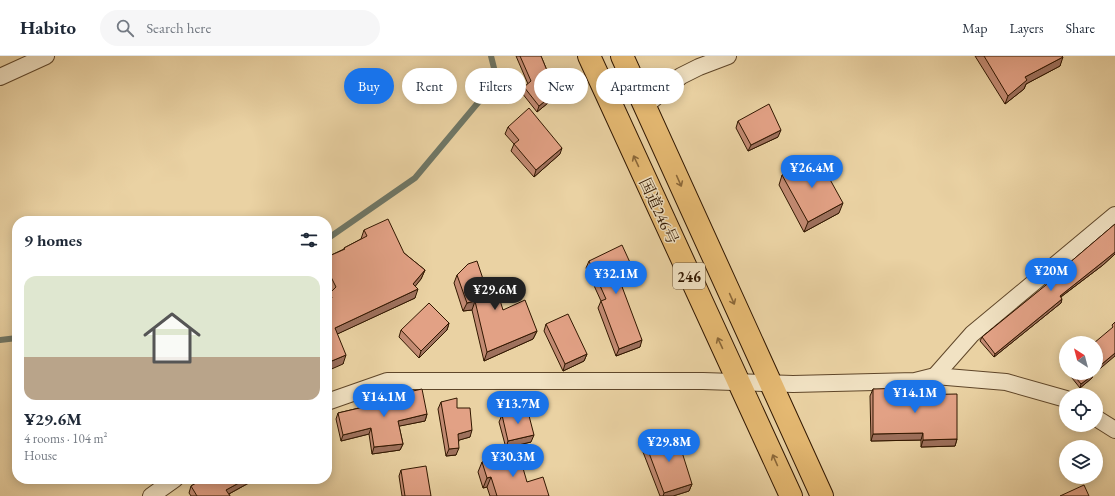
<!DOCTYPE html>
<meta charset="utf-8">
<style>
:root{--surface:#fff;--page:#f6f6f7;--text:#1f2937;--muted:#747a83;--line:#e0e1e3;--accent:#1a73e8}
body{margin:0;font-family:"EB Garamond","Noto Serif JP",serif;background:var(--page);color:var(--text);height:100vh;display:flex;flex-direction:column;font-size:15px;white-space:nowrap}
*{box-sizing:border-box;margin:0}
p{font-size:13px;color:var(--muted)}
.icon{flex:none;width:22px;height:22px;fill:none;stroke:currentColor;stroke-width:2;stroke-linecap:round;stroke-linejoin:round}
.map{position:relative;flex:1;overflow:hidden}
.details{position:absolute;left:12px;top:160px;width:320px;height:268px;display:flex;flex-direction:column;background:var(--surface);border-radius:16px;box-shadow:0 2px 10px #0003}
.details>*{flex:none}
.banner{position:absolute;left:344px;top:12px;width:380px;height:36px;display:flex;gap:8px}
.needle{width:26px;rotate:324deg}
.fabs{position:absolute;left:1059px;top:280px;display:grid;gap:8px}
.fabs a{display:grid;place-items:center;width:44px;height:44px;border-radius:50%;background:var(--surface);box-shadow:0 2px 10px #0003;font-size:20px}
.price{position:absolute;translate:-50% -34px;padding:0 9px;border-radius:14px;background:var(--accent);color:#fff;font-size:13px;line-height:26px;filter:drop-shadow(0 1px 2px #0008)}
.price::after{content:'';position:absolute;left:50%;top:24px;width:12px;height:9px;margin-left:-6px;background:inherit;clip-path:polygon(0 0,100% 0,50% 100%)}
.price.on{background:#222;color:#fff}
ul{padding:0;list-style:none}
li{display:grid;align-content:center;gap:8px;height:212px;padding:0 12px}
li span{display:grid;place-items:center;height:124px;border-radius:12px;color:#555}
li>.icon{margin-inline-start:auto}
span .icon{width:72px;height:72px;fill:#fffc;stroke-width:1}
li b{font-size:17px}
h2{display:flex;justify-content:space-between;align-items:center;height:48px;padding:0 12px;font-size:17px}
.pill{padding:0 14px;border-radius:18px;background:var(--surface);box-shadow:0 2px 10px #0003;font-size:14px;line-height:36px}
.pill.on{background:var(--accent);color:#fff}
header{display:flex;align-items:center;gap:24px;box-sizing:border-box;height:56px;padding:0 20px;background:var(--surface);border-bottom:1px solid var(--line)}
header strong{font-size:19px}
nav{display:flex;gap:22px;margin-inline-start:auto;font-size:14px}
.search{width:280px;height:36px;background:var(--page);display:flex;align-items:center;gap:10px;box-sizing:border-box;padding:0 14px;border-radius:22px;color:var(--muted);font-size:15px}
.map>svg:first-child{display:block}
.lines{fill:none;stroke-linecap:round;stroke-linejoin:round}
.stream{stroke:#6f7766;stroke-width:6}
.street-casing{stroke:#5f4629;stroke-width:18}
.highway-casing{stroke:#311700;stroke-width:24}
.street{stroke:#f1e2c3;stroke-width:16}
.highway{stroke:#e5b972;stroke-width:22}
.wall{fill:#c28a72;stroke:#311700}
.shaded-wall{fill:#9e715d;stroke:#311700}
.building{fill:#e2a185;stroke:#311700}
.oneway{stroke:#8b6839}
.labels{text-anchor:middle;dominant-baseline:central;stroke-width:3;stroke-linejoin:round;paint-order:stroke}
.shield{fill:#f1e2c3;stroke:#6b543a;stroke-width:1}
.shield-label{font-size:15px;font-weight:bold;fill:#311700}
.street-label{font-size:16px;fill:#311700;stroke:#f1e2c3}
</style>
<header>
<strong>Habito</strong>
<div class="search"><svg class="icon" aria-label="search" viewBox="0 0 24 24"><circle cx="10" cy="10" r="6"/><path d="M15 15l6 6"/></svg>Search here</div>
<nav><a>Map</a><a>Layers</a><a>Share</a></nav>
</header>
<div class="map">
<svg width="1115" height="440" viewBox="0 0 1115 440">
<rect width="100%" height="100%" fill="#ead2a3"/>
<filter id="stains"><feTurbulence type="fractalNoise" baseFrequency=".005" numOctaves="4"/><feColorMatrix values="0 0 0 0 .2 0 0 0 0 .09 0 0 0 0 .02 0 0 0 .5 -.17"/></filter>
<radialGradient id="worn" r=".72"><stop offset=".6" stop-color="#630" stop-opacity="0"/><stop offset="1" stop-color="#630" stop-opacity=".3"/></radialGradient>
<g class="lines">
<g class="stream">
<path d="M327 183 415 122 497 24 491 0"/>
<path d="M0 284 17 282"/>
</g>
<defs>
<g id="street">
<path d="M0 21 46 0"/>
<path d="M645 50 681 20 699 11 728 0"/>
<path d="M935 320 972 278 1115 159"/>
<path d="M327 346 387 325H703L793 328 915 325 935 320 1006 326 1066 343"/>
<path d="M1096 362 1115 374"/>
<path d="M151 440 175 423"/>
</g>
<g id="highway">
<path d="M589 0 791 440"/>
<path d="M622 0 822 440"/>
</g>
</defs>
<use href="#street" class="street-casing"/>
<use href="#highway" class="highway-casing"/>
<use href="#street" class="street"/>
<use href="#highway" class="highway"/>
</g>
<g class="wall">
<path d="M516 0H541L548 17 561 32 559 38 537 56 522 37 524 31 528 28Z"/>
<path d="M975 0H1062L1060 10 1026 28 1024 33 1005 48Z"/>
<path d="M738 65 778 81 748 95 736 72Z"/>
<path d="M508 71 560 98 534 121 511 95 514 88 505 78Z"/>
<path d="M782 119 839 157 804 176 779 129Z"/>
<path d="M1115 168V198L1103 209 1061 241V247L994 301 980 285 982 281 1060 218H1059L1061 214Z"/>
<path d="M364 174 404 197 425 214 421 223 415 230V242L337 278 343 308 327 243 330 236 327 229V201L344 193V192L361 183Z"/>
<path d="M589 205 633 213 631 220 620 225 640 291 616 300 598 252 601 245 586 212Z"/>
<path d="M457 219 486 232 503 254 537 275 533 283 484 305 472 254 463 255 454 227Z"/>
<path d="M449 267 447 274 419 302 399 281 401 274Z"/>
<path d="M546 268 587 298 584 305 563 315 544 275Z"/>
<path d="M1068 317H1094L1093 318 1092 322 1080 332Z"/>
<path d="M873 333 907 339 957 383 955 390 921 391V384L871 385 870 340Z"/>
<path d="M404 337 427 358 425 365 399 370 403 388 400 394 372 398 369 378 341 385 336 363 338 357 367 350 368 347 402 341Z"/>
<path d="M441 346 457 352 470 381 459 384 456 399 446 400 438 353Z"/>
<path d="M502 359 531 386 506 392 499 366Z"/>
<path d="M646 389 692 428 689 435 673 440H660L643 396Z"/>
<path d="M482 406 527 426 549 440H490L487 431 483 432 478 416Z"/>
<path d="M401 414 431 440H402L399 420Z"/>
<path d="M203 423H256L229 438 230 440H191L189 437 191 430Z"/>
</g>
<g class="shaded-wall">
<path d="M1063 1 1060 10 1026 28 1024 33 1005 48 1008 40 1025 21Z"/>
<path d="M561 32 559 38 537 56 539 50Z"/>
<path d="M781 74 778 81 748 95 751 89Z"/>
<path d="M562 92 560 98 534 121 536 114Z"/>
<path d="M843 147 839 157 804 176 808 166Z"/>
<path d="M1115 196V198L1103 209 1058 243 1060 240Z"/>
<path d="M633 213 631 220 616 227 618 220Z"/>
<path d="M425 214 421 223 410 237 413 228Z"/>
<path d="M418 233 415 242 331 281 335 272Z"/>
<path d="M1062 243 1061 247 994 301 995 298Z"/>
<path d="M475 245 472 254 463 255 467 247Z"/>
<path d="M449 267 447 274 419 302 421 295Z"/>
<path d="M537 275 533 283 484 305 487 296Z"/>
<path d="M642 284 640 291 616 300 619 293Z"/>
<path d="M1115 297V300L1096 316V313Z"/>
<path d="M587 298 584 305 563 315 565 308Z"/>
<path d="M346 299 343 308 327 315V307Z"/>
<path d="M1093 319 1092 322 1080 332 1081 328Z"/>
<path d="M427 358 425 365 395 371 398 365Z"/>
<path d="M371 372 369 378 341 385 343 379Z"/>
<path d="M472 374 470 381 456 385 458 378Z"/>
<path d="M923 377 921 384 871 385 873 378Z"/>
<path d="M534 379 531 386 506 392 508 385Z"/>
<path d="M957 383 955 390 921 391 923 384Z"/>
<path d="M403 388 400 394 372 398 374 391Z"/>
<path d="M459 392 456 399 446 400 449 393Z"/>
<path d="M491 421 487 431 483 432 487 422Z"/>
<path d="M246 423H256L225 440 226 434Z"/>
<path d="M692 428 689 435 673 440H663L664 437Z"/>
</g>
<g class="building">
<path d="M520 0H541L548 17 561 32 539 50 524 31 531 25Z"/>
<path d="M984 0H1062L1063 1 1025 21 1027 24 1008 40Z"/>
<path d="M769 48 781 74 751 89 738 65Z"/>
<path d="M529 52 562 92 536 114 514 88 519 84 508 71Z"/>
<path d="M817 100 843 147 808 166 782 119Z"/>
<path d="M388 163 404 197 425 214 413 228 418 233 335 272 346 299 327 307V244L332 242 330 237 336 231 327 213V201L345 193 344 192 367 180 364 174Z"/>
<path d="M1115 168V196L1104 205 1060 240 1062 243 995 298 982 281 1062 216 1061 214Z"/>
<path d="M622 189 633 213 618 220 642 284 619 293 601 245 606 243 589 205Z"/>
<path d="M477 205 486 232 495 228 503 254 525 244 537 275 487 296 475 245 467 247 457 219 468 208Z"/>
<path d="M429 247 449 267 421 295 401 274Z"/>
<path d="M568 258 587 298 565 308 546 268Z"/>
<path d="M1115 266V297L1096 313V287H1094L1113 271 1112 269Z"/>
<path d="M1072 317H1092L1093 319 1081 328Z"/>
<path d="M907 332V339L957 338V383L923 384V377L873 378V333Z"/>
<path d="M422 333 427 358 398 365 403 388 374 391 371 372 343 379 338 357 368 350V347L404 340V337Z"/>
<path d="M457 342V352H470L472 374 458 378 459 392 449 393 441 346Z"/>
<path d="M527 352 534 379 508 385 502 359Z"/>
<path d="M676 377 692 428 664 437 646 389Z"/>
<path d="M518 395 527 426 543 421 549 440H497L491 421 487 422 482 406Z"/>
<path d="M426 410 431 440H405L401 414Z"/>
<path d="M203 423H246L226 434 230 440H197L191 430Z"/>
<path d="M1084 429 1089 440H1060Z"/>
</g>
<defs><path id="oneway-shaft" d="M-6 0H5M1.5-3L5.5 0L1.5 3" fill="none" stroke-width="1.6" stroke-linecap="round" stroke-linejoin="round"/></defs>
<g class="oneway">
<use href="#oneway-shaft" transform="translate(636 105) rotate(-115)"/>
<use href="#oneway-shaft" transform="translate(679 125) rotate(66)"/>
<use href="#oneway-shaft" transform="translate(732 243) rotate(66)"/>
<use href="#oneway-shaft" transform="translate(720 287) rotate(-115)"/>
<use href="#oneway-shaft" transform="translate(775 404) rotate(-114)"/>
</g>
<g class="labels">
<rect class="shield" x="673" y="207" width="32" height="26" rx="3"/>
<g class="shield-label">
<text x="689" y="220">246</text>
</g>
<g class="street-label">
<text transform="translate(659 155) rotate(65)">国道246号</text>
</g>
</g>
<rect width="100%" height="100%" filter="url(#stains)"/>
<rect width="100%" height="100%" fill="url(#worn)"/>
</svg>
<div class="fabs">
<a><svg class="needle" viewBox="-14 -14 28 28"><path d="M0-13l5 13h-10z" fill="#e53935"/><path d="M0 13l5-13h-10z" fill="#747a83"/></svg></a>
<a><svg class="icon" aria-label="locate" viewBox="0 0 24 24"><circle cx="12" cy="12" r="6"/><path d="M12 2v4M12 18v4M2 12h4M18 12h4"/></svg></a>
<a><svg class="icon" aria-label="layers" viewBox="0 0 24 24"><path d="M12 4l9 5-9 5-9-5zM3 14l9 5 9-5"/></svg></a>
</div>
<b class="price" style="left:812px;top:133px">¥26.4M</b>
<b class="price" style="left:1051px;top:236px">¥20M</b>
<b class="price" style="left:616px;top:239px">¥32.1M</b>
<b class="price on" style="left:495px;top:255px">¥29.6M</b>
<b class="price" style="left:915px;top:358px">¥14.1M</b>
<b class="price" style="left:384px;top:362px">¥14.1M</b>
<b class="price" style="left:518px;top:369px">¥13.7M</b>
<b class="price" style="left:669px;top:407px">¥29.8M</b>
<b class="price" style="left:513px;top:422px">¥30.3M</b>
<div class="banner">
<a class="pill on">Buy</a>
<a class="pill">Rent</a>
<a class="pill">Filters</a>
<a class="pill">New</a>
<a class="pill">Apartment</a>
</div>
<section class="details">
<h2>9 homes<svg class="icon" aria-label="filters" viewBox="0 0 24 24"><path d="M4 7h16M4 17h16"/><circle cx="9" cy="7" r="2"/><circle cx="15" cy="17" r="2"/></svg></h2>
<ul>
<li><span style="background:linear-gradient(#dfe7d0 65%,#b9a48a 0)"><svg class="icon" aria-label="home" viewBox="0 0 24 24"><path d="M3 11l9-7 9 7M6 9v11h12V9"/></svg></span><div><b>¥29.6M</b><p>4 rooms · 104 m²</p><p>House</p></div></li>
</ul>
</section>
</div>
